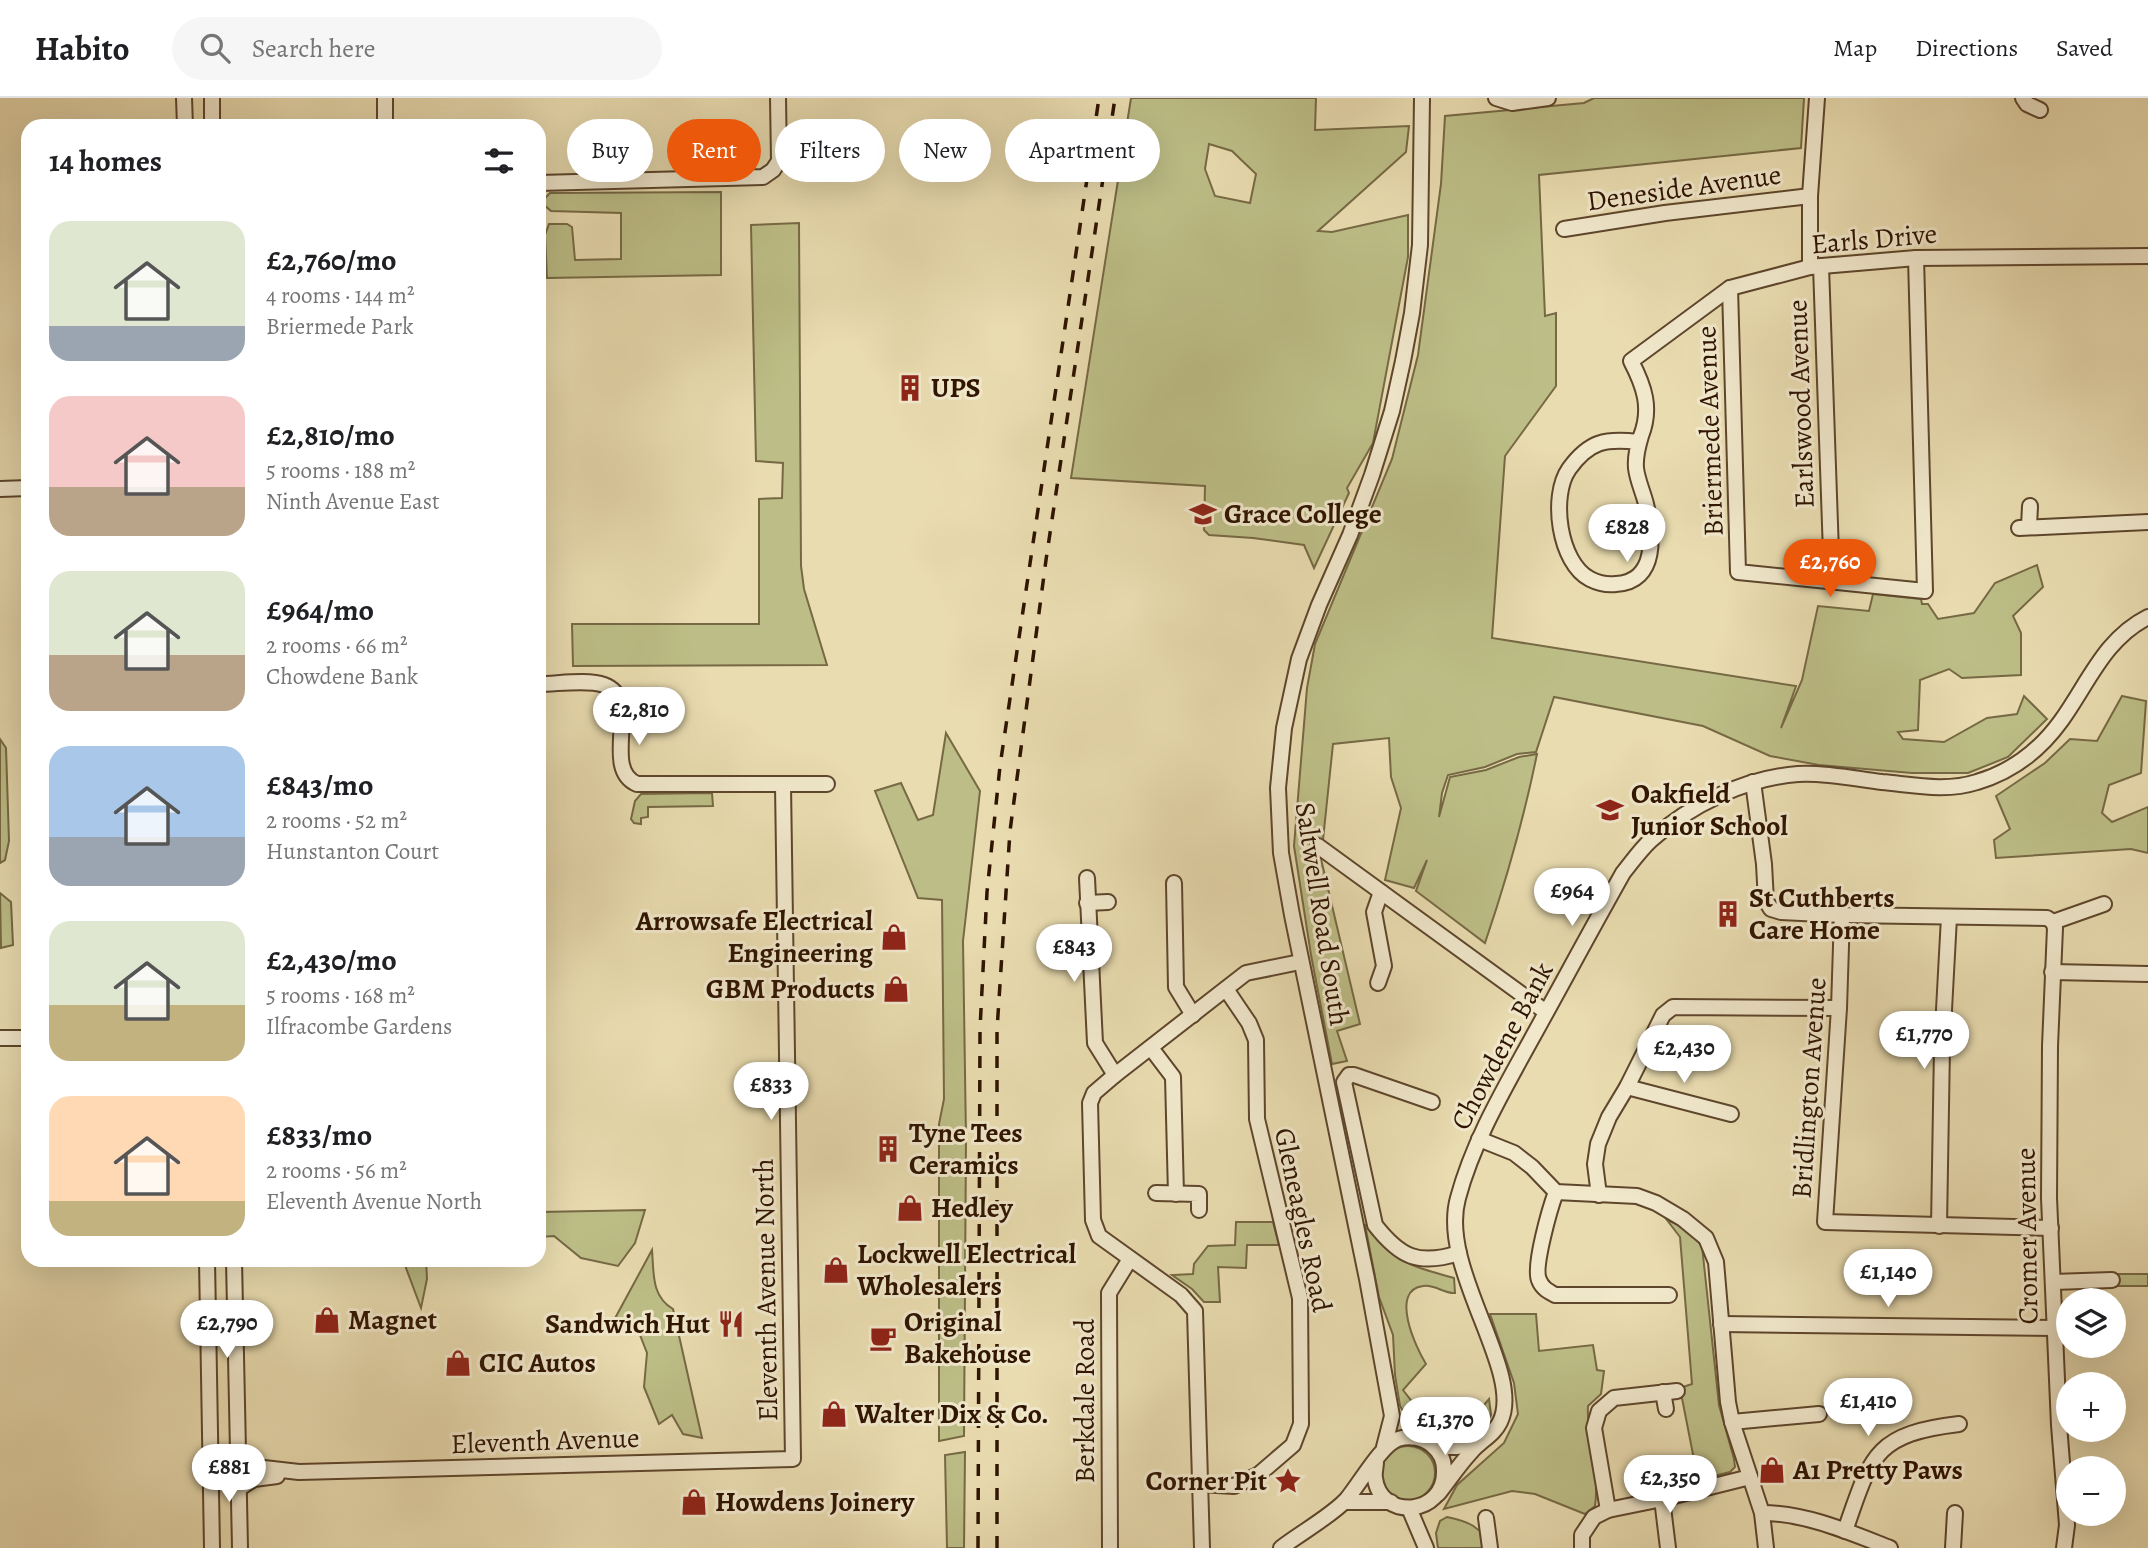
<!DOCTYPE html>
<meta charset="utf-8">
<style>
:root{--surface:#fff;--page:#f6f6f6;--text:#202124;--muted:#757577;--line:#e0e0e0;--accent:#ea580c}
body{margin:0;font-family:Alegreya,serif;background:var(--page);color:var(--text);height:100vh;display:flex;flex-direction:column;font-size:26px;white-space:nowrap}
*{box-sizing:border-box;margin:0}
p{font-size:23px;color:var(--muted)}
.icon{flex:none;width:38px;height:38px;fill:none;stroke:currentColor;stroke-width:2;stroke-linecap:round;stroke-linejoin:round}
.map{position:relative;flex:1;overflow:hidden}
.details{position:absolute;left:21px;top:21px;width:525px;height:1148px;display:flex;flex-direction:column;background:var(--surface);border-radius:21px;box-shadow:0 7px 28px #0002}
.details>*{flex:none}
.banner{position:absolute;left:567px;top:21px;width:665px;height:63px;display:flex;gap:14px}
.tools{position:absolute;left:2056px;top:1190px;display:grid;gap:14px}
.tools a{display:grid;place-items:center;width:70px;height:70px;border-radius:50%;background:var(--surface);box-shadow:0 7px 28px #0002;font-size:35px}
.price{position:absolute;translate:-50% -60px;padding:0 16px;border-radius:24px;background:#fff;color:#222;font-size:23px;line-height:46px;filter:drop-shadow(0 2px 4px #0008)}
.price::after{content:'';position:absolute;left:50%;top:42px;width:21px;height:16px;margin-left:-10px;background:inherit;clip-path:polygon(0 0,100% 0,50% 100%)}
.price.on{background:var(--accent);color:#fff}
ul{padding:0;list-style:none}
li{display:flex;align-items:center;gap:21px;height:175px;padding:0 28px}
li span{display:grid;place-items:center;flex:none;width:196px;height:140px;border-radius:21px;color:#555}
li>.icon{margin-inline-start:auto}
span .icon{width:84px;height:84px;fill:#fffc;stroke-width:1}
li b{font-size:30px}
h2{display:flex;justify-content:space-between;align-items:center;height:84px;padding:0 28px;font-size:30px}
.pill{padding:0 24px;border-radius:32px;background:var(--surface);box-shadow:0 7px 28px #0002;font-size:24px;line-height:63px}
.pill.on{background:var(--accent);color:#fff}
header{display:flex;align-items:center;gap:42px;box-sizing:border-box;height:98px;padding:0 35px;background:var(--surface);border-bottom:2px solid var(--line)}
header strong{font-size:33px}
nav{display:flex;gap:38px;margin-inline-start:auto;font-size:24px}
.search{width:490px;height:63px;background:var(--page);display:flex;align-items:center;gap:18px;box-sizing:border-box;padding:0 24px;border-radius:38px;color:var(--muted);font-size:26px}
.map>svg:first-child{display:block}
.green{fill:#bdbe87;stroke:#766944;stroke-width:2;fill-rule:evenodd}
.lines{fill:none;stroke-linecap:round;stroke-linejoin:round}
.minor-casing{stroke:#5e462c;stroke-width:18}
.minor{stroke:#f1e8cc;stroke-width:14}
.rail{stroke:#2f1400;stroke-width:3.5;stroke-dasharray:12 12;stroke-linecap:butt}
.labels{text-anchor:middle;dominant-baseline:central;stroke-width:6;stroke-linejoin:round;paint-order:stroke}
.street-label{font-size:28px;fill:#2f1400;stroke:#f1e8cc}
.poi-label{font-size:28px;font-weight:bold;fill:#2f1400;stroke:#f1e8cc;text-anchor:start}
</style>
<header>
<strong>Habito</strong>
<div class="search"><svg class="icon" aria-label="search" viewBox="0 0 24 24"><circle cx="10" cy="10" r="6"/><path d="M15 15l6 6"/></svg>Search here</div>
<nav><a>Map</a><a>Directions</a><a>Saved</a></nav>
</header>
<div class="map">
<svg width="2148" height="1450" viewBox="0 0 2148 1450">
<rect width="100%" height="100%" fill="#e9dcb0"/>
<filter id="stains"><feTurbulence type="fractalNoise" baseFrequency=".00286" numOctaves="4"/><feColorMatrix values="0 0 0 0 .2 0 0 0 0 .09 0 0 0 0 .02 0 0 0 .5 -.17"/></filter>
<radialGradient id="worn" r=".72"><stop offset=".6" stop-color="#630" stop-opacity="0"/><stop offset="1" stop-color="#630" stop-opacity=".3"/></radialGradient>
<g class="green">
<path d="M1131 0H1316L1315 32 1409 28 1406 54 1318 133 1332 134 1408 117V159L1373 345 1347 390 1349 395 1314 470 1304 447 1253 440 1209 437 1204 432 1205 388 1071 380ZM1209 46 1232 53 1256 76 1250 105 1215 98 1205 71Z"/>
<path d="M1594 0H1804L1801 50 1539 77 1545 218 1556 215V288L1505 358 1492 540 1796 588 1781 630 1802 582 1818 508 1869 513 1873 496 1921 501 1922 506H1928L1938 521 1974 515 1995 485 2037 467 2043 489 2013 518 2021 535V577L1962 580 1949 571 1920 582 1918 632 1898 634 1903 641 1944 644 1987 620 2017 616 2024 598 2047 621 2008 659 1968 675H1912L1819 667 1770 658 1703 628 1554 599 1536 654 1517 656 1485 669 1448 677 1442 695 1439 719 1450 679 1486 672 1519 659 1537 656C1524 720 1506 783 1485 845L1416 793 1427 762 1414 790 1385 782 1401 710 1391 679 1389 640 1333 646 1321 761 1360 926 1337 933 1347 963 1332 966 1311 857 1294 748 1307 590 1315 546 1392 361 1418 257 1441 86 1445 18 1584 5Z"/>
<path d="M721 94V177L547 180 545 137 549 126H567L572 129 575 162 621 161V115L551 113 544 107 545 100 550 95Z"/>
<path d="M799 125 801 468 804 491 827 567 573 568 572 526H759V401L782 400 783 365 756 363 751 127Z"/>
<path d="M2122 598 2146 603 2141 675 2109 687 2102 715 2112 724 2148 709V755L2131 751 1996 760 1994 742 2010 731 1996 698 2045 665 2070 641 2097 643Z"/>
<path d="M946 635 980 693 963 843 966 1040 964 1338 939 1343V1026L944 1001 942 802 918 800 875 693 901 685 918 722 933 717Z"/>
<path d="M0 641 6 650 9 743 5 762 0 765Z"/>
<path d="M712 695 713 708 648 709V719L641 720V726L634 725 631 721 635 703 641 696Z"/>
<path d="M0 795 11 804 13 847 1 850Z"/>
<path d="M645 1112 635 1145 618 1168 581 1160 554 1138 539 1139V1114Z"/>
<path d="M1667 1122C1682 1127 1692 1135 1702 1148L1719 1307 1734 1361 1735 1369 1730 1374 1698 1382 1680 1290 1692 1286 1680 1139Z"/>
<path d="M1236 1124H1273L1279 1147H1247L1246 1170 1218 1169 1220 1204H1204L1192 1191 1172 1177 1193 1176 1194 1166 1208 1148 1235 1147Z"/>
<path d="M1365 1127H1368C1394 1165 1411 1168 1454 1180L1455 1195C1444 1196 1435 1186 1423 1188 1389 1192 1416 1250 1426 1266L1403 1292 1435 1333 1453 1320 1463 1329 1477 1319 1479 1313 1489 1301 1491 1317 1481 1334 1459 1342 1440 1339 1409 1323 1400 1308 1395 1277 1393 1237 1379 1199Z"/>
<path d="M652 1152C654 1175 651 1198 673 1211L702 1340 683 1336 672 1317 659 1326 644 1289 647 1255 638 1232 613 1224Z"/>
<path d="M403 1162H426L427 1181 421 1210Z"/>
<rect x="2116" y="1176" width="32" height="12"/>
<path d="M1490 1216H1536L1539 1253 1593 1247 1597 1272 1604 1273 1601 1296 1588 1308C1586 1342 1600 1375 1595 1408L1585 1416 1535 1396 1512 1393 1444 1411 1457 1387 1504 1345 1518 1316 1514 1285Z"/>
<circle cx="1408" cy="1375" r="27"/>
<path d="M965 1354 964 1450H947L945 1357Z"/>
<path d="M1447 1419C1466 1423 1484 1428 1487 1450H1438L1436 1435 1440 1423Z"/>
</g>
<g class="lines">
<defs>
<g id="minor">
<path d="M184 0 185 28"/>
<path d="M212 0V28"/>
<path d="M385 0V28"/>
<path d="M1496 0 1512 5 1548 0"/>
<path d="M2023 0 2027 6 2040 12"/>
<path d="M539 85 763 79 773 72 779 63 778 0"/>
<path d="M1564 131 1665 115 1810 98"/>
<path d="M1821 168 1832 484"/>
<path d="M1810 169V98L1817 0"/>
<path d="M1730 190 1738 474 1925 493 1916 160"/>
<path d="M1638 344C1606 340 1589 343 1569 371 1550 398 1559 465 1590 481 1598 485 1608 487 1616 486 1658 484 1653 436 1646 406 1643 394 1637 381 1636 370 1635 358 1638 348 1641 338 1652 310 1644 288 1631 263L1730 190 1810 169 1916 160 2148 158"/>
<path d="M0 391 28 390"/>
<path d="M2029 428 2030 408"/>
<path d="M2019 430 2148 424"/>
<path d="M539 586C557 586 588 581 604 587 643 601 600 670 637 686H827"/>
<path d="M1753 684 1764 766 1766 803 1771 811 1781 814 1842 817 2047 820 2053 824 2104 806"/>
<path d="M1318 748 1546 914"/>
<path d="M1087 780 1095 945 1115 977"/>
<path d="M1174 785 1176 889 1193 917"/>
<path d="M1087 805 1108 804"/>
<path d="M1842 817 1839 910 1825 1124 2051 1130"/>
<path d="M2053 824 2055 830 2050 948 2049 1100 2059 1327 2067 1427 2064 1450"/>
<path d="M2052 874 2148 876"/>
<path d="M1378 885 1384 868 1374 814 1381 794"/>
<path d="M0 940H28"/>
<path d="M1151 950 1173 979 1176 1096"/>
<path d="M1627 989 1731 1016"/>
<path d="M1432 1004 1354 977H1349L1344 984 1375 1127C1400 1159 1418 1168 1459 1155"/>
<path d="M1479 1041 1514 1055 1532 1069 1556 1094 1637 1098 1656 1105 1683 1121 1706 1140 1716 1164 1728 1304 1732 1324 1762 1415 1766 1450"/>
<path d="M1556 1094C1550 1110 1533 1169 1539 1182 1542 1190 1548 1193 1555 1197H1669"/>
<path d="M1156 1095 1199 1096V1112"/>
<path d="M1599 1097 1595 1066 1598 1046 1609 1019 1627 989 1663 917 1673 909 1839 910"/>
<path d="M1939 1128 1942 949 1949 819"/>
<path d="M207 1162 212 1450"/>
<path d="M234 1162 240 1450"/>
<path d="M2053 1184 2112 1182"/>
<path d="M1721 1226 2054 1230"/>
<path d="M1663 1294 1666 1311"/>
<path d="M1732 1324 1819 1316"/>
<path d="M1384 1349 1392 1318 1367 1181 1292 817 1281 755 1278 690 1284 630 1299 561 1319 507 1350 437 1372 377 1392 313 1403 263 1412 215 1420 147 1422 0"/>
<path d="M1434 1349H1456L1479 1346"/>
<path d="M238 1357 255 1369 299 1374 793 1361 783 687"/>
<path d="M1200 1386 1234 1388 1258 1377 1293 1347 1301 1326 1300 1200 1257 1021 1256 942 1249 925 1226 891"/>
<path d="M238 1391 254 1381 277 1378"/>
<path d="M1438 1396C1449 1382 1459 1367 1471 1354 1480 1343 1494 1337 1500 1324 1525 1274 1438 1171 1458 1100 1473 1044 1503 993 1531 942 1562 886 1592 830 1623 775 1632 764 1640 752 1651 742 1690 707 1745 680 1798 676 1823 674 1857 681 1882 684 1914 687 1946 694 1977 684 2011 674 2040 652 2061 623 2088 586 2104 541 2148 519"/>
<path d="M1662 1401 1668 1450"/>
<path d="M1344 1404H1391"/>
<path d="M1409 1410 1426 1450"/>
<path d="M1608 1412 1594 1330 1599 1313 1614 1300 1677 1293"/>
<path d="M1762 1415C1806 1415 1849 1434 1890 1450"/>
<path d="M1486 1420 1490 1450"/>
<path d="M1845 1433C1871 1358 1874 1336 1959 1326"/>
<path d="M1110 1450 1109 1195 1130 1161"/>
<path d="M1202 1450 1195 1213 1181 1197 1099 1138 1093 1122 1090 1005 1094 995 1115 977 1246 875 1300 864"/>
<path d="M1281 1450C1299 1436 1331 1418 1346 1402 1359 1387 1381 1347 1398 1341 1410 1337 1424 1340 1433 1348 1440 1354 1444 1363 1444 1372 1446 1418 1380 1423 1375 1380 1374 1375 1376 1369 1376 1364"/>
<path d="M1582 1450V1437L1594 1419 1608 1412 1662 1401 1750 1379"/>
<path d="M1953 1450 1955 1415"/>
</g>
</defs>
<use href="#minor" class="minor-casing"/>
<use href="#minor" class="minor"/>
<g class="rail">
<path d="M978 1450 980 931 987 794 1000 668 1099 0"/>
<path d="M997 1450V932L1010 733 1046 462 1115 0"/>
</g>
</g>
<defs>
<symbol id="building-bare" viewBox="-9 -9 18 18"><path d="M-4-6H4V6H1V3H-1V6H-4ZM-2.5-4.3h1.7v1.8h-1.7ZM.8-4.3h1.7v1.8H.8ZM-2.5-1h1.7V.8h-1.7ZM.8-1h1.7V.8H.8Z" fill="#8f2418" stroke="#f1e8cc" stroke-width="2.5" paint-order="stroke"/></symbol>
<symbol id="school-bare" viewBox="-9 -9 18 18"><path d="M0-5L7-2L0 1L-7-2ZM-4 1L0 2.5L4 1V4Q0 6-4 4Z" fill="#8f2418" stroke="#f1e8cc" stroke-width="2.5" paint-order="stroke"/></symbol>
<symbol id="shop-bare" viewBox="-9 -9 18 18"><path d="M-5-2.5h2.3a2.7 3.5 0 0 1 5.4 0H5L5.5 6h-11ZM-1.5-2.5h3a1.5 2.3 0 0 0-3 0Z" fill="#8f2418" stroke="#f1e8cc" stroke-width="2.5" paint-order="stroke"/></symbol>
<symbol id="restaurant-bare" viewBox="-9 -9 18 18"><path d="M-5-6h1v4h1v-4h1v4h1v-4h1v5L-1.5 .5V6h-2V.5L-5-1ZM5-6V6H3V1.5H1.5Q1.5-4 5-6Z" fill="#8f2418" stroke="#f1e8cc" stroke-width="2.5" paint-order="stroke"/></symbol>
<symbol id="cafe-bare" viewBox="-9 -9 18 18"><path d="M-5.5-4.5H6V0H3Q3 3.5 0 3.5H-2.5Q-5.5 3.5-5.5 0ZM3-3.2v2h1.7v-2ZM-6 4.5H4V6H-6Z" fill="#8f2418" stroke="#f1e8cc" stroke-width="2.5" paint-order="stroke"/></symbol>
<symbol id="sight-bare" viewBox="-9 -9 18 18"><path d="M0-6L1.8-2.2L6-1.7L2.9 1.2L3.7 5.4L0 3.3L-3.7 5.4L-2.9 1.2L-6-1.7L-1.8-2.2Z" fill="#8f2418" stroke="#f1e8cc" stroke-width="2.5" paint-order="stroke"/></symbol>
</defs>
<g fill-rule="evenodd">
<use href="#building-bare" x="891" y="271" width="38" height="38"/>
<use href="#school-bare" x="1184" y="397" width="38" height="38"/>
<use href="#school-bare" x="1591" y="693" width="38" height="38"/>
<use href="#building-bare" x="1709" y="797" width="38" height="38"/>
<use href="#shop-bare" x="875" y="820" width="38" height="38"/>
<use href="#shop-bare" x="877" y="872" width="38" height="38"/>
<use href="#building-bare" x="869" y="1032" width="38" height="38"/>
<use href="#shop-bare" x="891" y="1091" width="38" height="38"/>
<use href="#shop-bare" x="817" y="1153" width="38" height="38"/>
<use href="#shop-bare" x="308" y="1203" width="38" height="38"/>
<use href="#restaurant-bare" x="712" y="1207" width="38" height="38"/>
<use href="#cafe-bare" x="864" y="1221" width="38" height="38"/>
<use href="#shop-bare" x="439" y="1246" width="38" height="38"/>
<use href="#shop-bare" x="815" y="1297" width="38" height="38"/>
<use href="#shop-bare" x="1753" y="1353" width="38" height="38"/>
<use href="#sight-bare" x="1269" y="1364" width="38" height="38"/>
<use href="#shop-bare" x="675" y="1385" width="38" height="38"/>
</g>
<g class="labels">
<g class="street-label">
<text transform="translate(1684 90) rotate(-8)">Deneside Avenue</text>
<text transform="translate(1874 141) rotate(-5)">Earls Drive</text>
<text transform="translate(1801 306) rotate(-92)">Earlswood Avenue</text>
<text transform="translate(1710 333) rotate(-92)">Briermede Avenue</text>
<text transform="translate(1322 816) rotate(81)">Saltwell Road South</text>
<text transform="translate(1502 948) rotate(-62)">Chowdene Bank</text>
<text transform="translate(1809 990) rotate(-86)">Bridlington Avenue</text>
<text transform="translate(1303 1122) rotate(78)">Gleneagles Road</text>
<text transform="translate(2027 1138) rotate(-91)">Cromer Avenue</text>
<text transform="translate(766 1192) rotate(-91)">Eleventh Avenue North</text>
<text transform="translate(1085 1303) rotate(-90)">Berkdale Road</text>
<text transform="translate(545 1343) rotate(-2)">Eleventh Avenue</text>
</g>
<g class="poi-label">
<text x="931" y="290">UPS</text>
<text x="1224" y="416">Grace College</text>
<text x="1631" y="696">Oakfield<tspan x="1631" dy="32">Junior School</tspan></text>
<text x="1749" y="800">St Cuthberts<tspan x="1749" dy="32">Care Home</tspan></text>
<text x="873" y="823" text-anchor="end">Arrowsafe Electrical<tspan x="873" dy="32">Engineering</tspan></text>
<text x="875" y="891" text-anchor="end">GBM Products</text>
<text x="909" y="1035">Tyne Tees<tspan x="909" dy="32">Ceramics</tspan></text>
<text x="931" y="1110">Hedley</text>
<text x="857" y="1156">Lockwell Electrical<tspan x="857" dy="32">Wholesalers</tspan></text>
<text x="348" y="1222">Magnet</text>
<text x="904" y="1224">Original<tspan x="904" dy="32">Bakehouse</tspan></text>
<text x="710" y="1226" text-anchor="end">Sandwich Hut</text>
<text x="479" y="1265">CIC Autos</text>
<text x="855" y="1316">Walter Dix &amp; Co.</text>
<text x="1793" y="1372">A1 Pretty Paws</text>
<text x="1267" y="1383" text-anchor="end">Corner Pit</text>
<text x="715" y="1404">Howdens Joinery</text>
</g>
</g>
<rect width="100%" height="100%" filter="url(#stains)"/>
<rect width="100%" height="100%" fill="url(#worn)"/>
</svg>
<div class="tools">
<a><svg class="icon" aria-label="layers" viewBox="0 0 24 24"><path d="M12 4l9 5-9 5-9-5zM3 14l9 5 9-5"/></svg></a>
<a>+</a>
<a>−</a>
</div>
<b class="price" style="left:1627px;top:466px">£828</b>
<b class="price on" style="left:1830px;top:501px">£2,760</b>
<b class="price" style="left:639px;top:649px">£2,810</b>
<b class="price" style="left:1572px;top:830px">£964</b>
<b class="price" style="left:1074px;top:886px">£843</b>
<b class="price" style="left:1924px;top:973px">£1,770</b>
<b class="price" style="left:1684px;top:987px">£2,430</b>
<b class="price" style="left:771px;top:1024px">£833</b>
<b class="price" style="left:1888px;top:1211px">£1,140</b>
<b class="price" style="left:227px;top:1262px">£2,790</b>
<b class="price" style="left:1868px;top:1340px">£1,410</b>
<b class="price" style="left:1445px;top:1359px">£1,370</b>
<b class="price" style="left:229px;top:1406px">£881</b>
<b class="price" style="left:1670px;top:1417px">£2,350</b>
<div class="banner">
<a class="pill">Buy</a>
<a class="pill on">Rent</a>
<a class="pill">Filters</a>
<a class="pill">New</a>
<a class="pill">Apartment</a>
</div>
<section class="details">
<h2>14 homes<svg class="icon" aria-label="filters" viewBox="0 0 24 24"><path d="M4 7h16M4 17h16"/><circle cx="9" cy="7" r="2"/><circle cx="15" cy="17" r="2"/></svg></h2>
<ul>
<li><span style="background:linear-gradient(#dfe7d0 75%,#9aa5b1 0)"><svg class="icon" aria-label="home" viewBox="0 0 24 24"><path d="M3 11l9-7 9 7M6 9v11h12V9"/></svg></span><div><b>£2,760/mo</b><p>4 rooms · 144 m²</p><p>Briermede Park</p></div></li>
<li><span style="background:linear-gradient(#f6c9c9 65%,#b9a48a 0)"><svg class="icon" aria-label="home" viewBox="0 0 24 24"><path d="M3 11l9-7 9 7M6 9v11h12V9"/></svg></span><div><b>£2,810/mo</b><p>5 rooms · 188 m²</p><p>Ninth Avenue East</p></div></li>
<li><span style="background:linear-gradient(#dfe7d0 60%,#b9a48a 0)"><svg class="icon" aria-label="home" viewBox="0 0 24 24"><path d="M3 11l9-7 9 7M6 9v11h12V9"/></svg></span><div><b>£964/mo</b><p>2 rooms · 66 m²</p><p>Chowdene Bank</p></div></li>
<li><span style="background:linear-gradient(#a9c7e8 65%,#9aa5b1 0)"><svg class="icon" aria-label="home" viewBox="0 0 24 24"><path d="M3 11l9-7 9 7M6 9v11h12V9"/></svg></span><div><b>£843/mo</b><p>2 rooms · 52 m²</p><p>Hunstanton Court</p></div></li>
<li><span style="background:linear-gradient(#dfe7d0 60%,#c2b280 0)"><svg class="icon" aria-label="home" viewBox="0 0 24 24"><path d="M3 11l9-7 9 7M6 9v11h12V9"/></svg></span><div><b>£2,430/mo</b><p>5 rooms · 168 m²</p><p>Ilfracombe Gardens</p></div></li>
<li><span style="background:linear-gradient(#ffd9b3 75%,#c2b280 0)"><svg class="icon" aria-label="home" viewBox="0 0 24 24"><path d="M3 11l9-7 9 7M6 9v11h12V9"/></svg></span><div><b>£833/mo</b><p>2 rooms · 56 m²</p><p>Eleventh Avenue North</p></div></li>
</ul>
</section>
</div>
